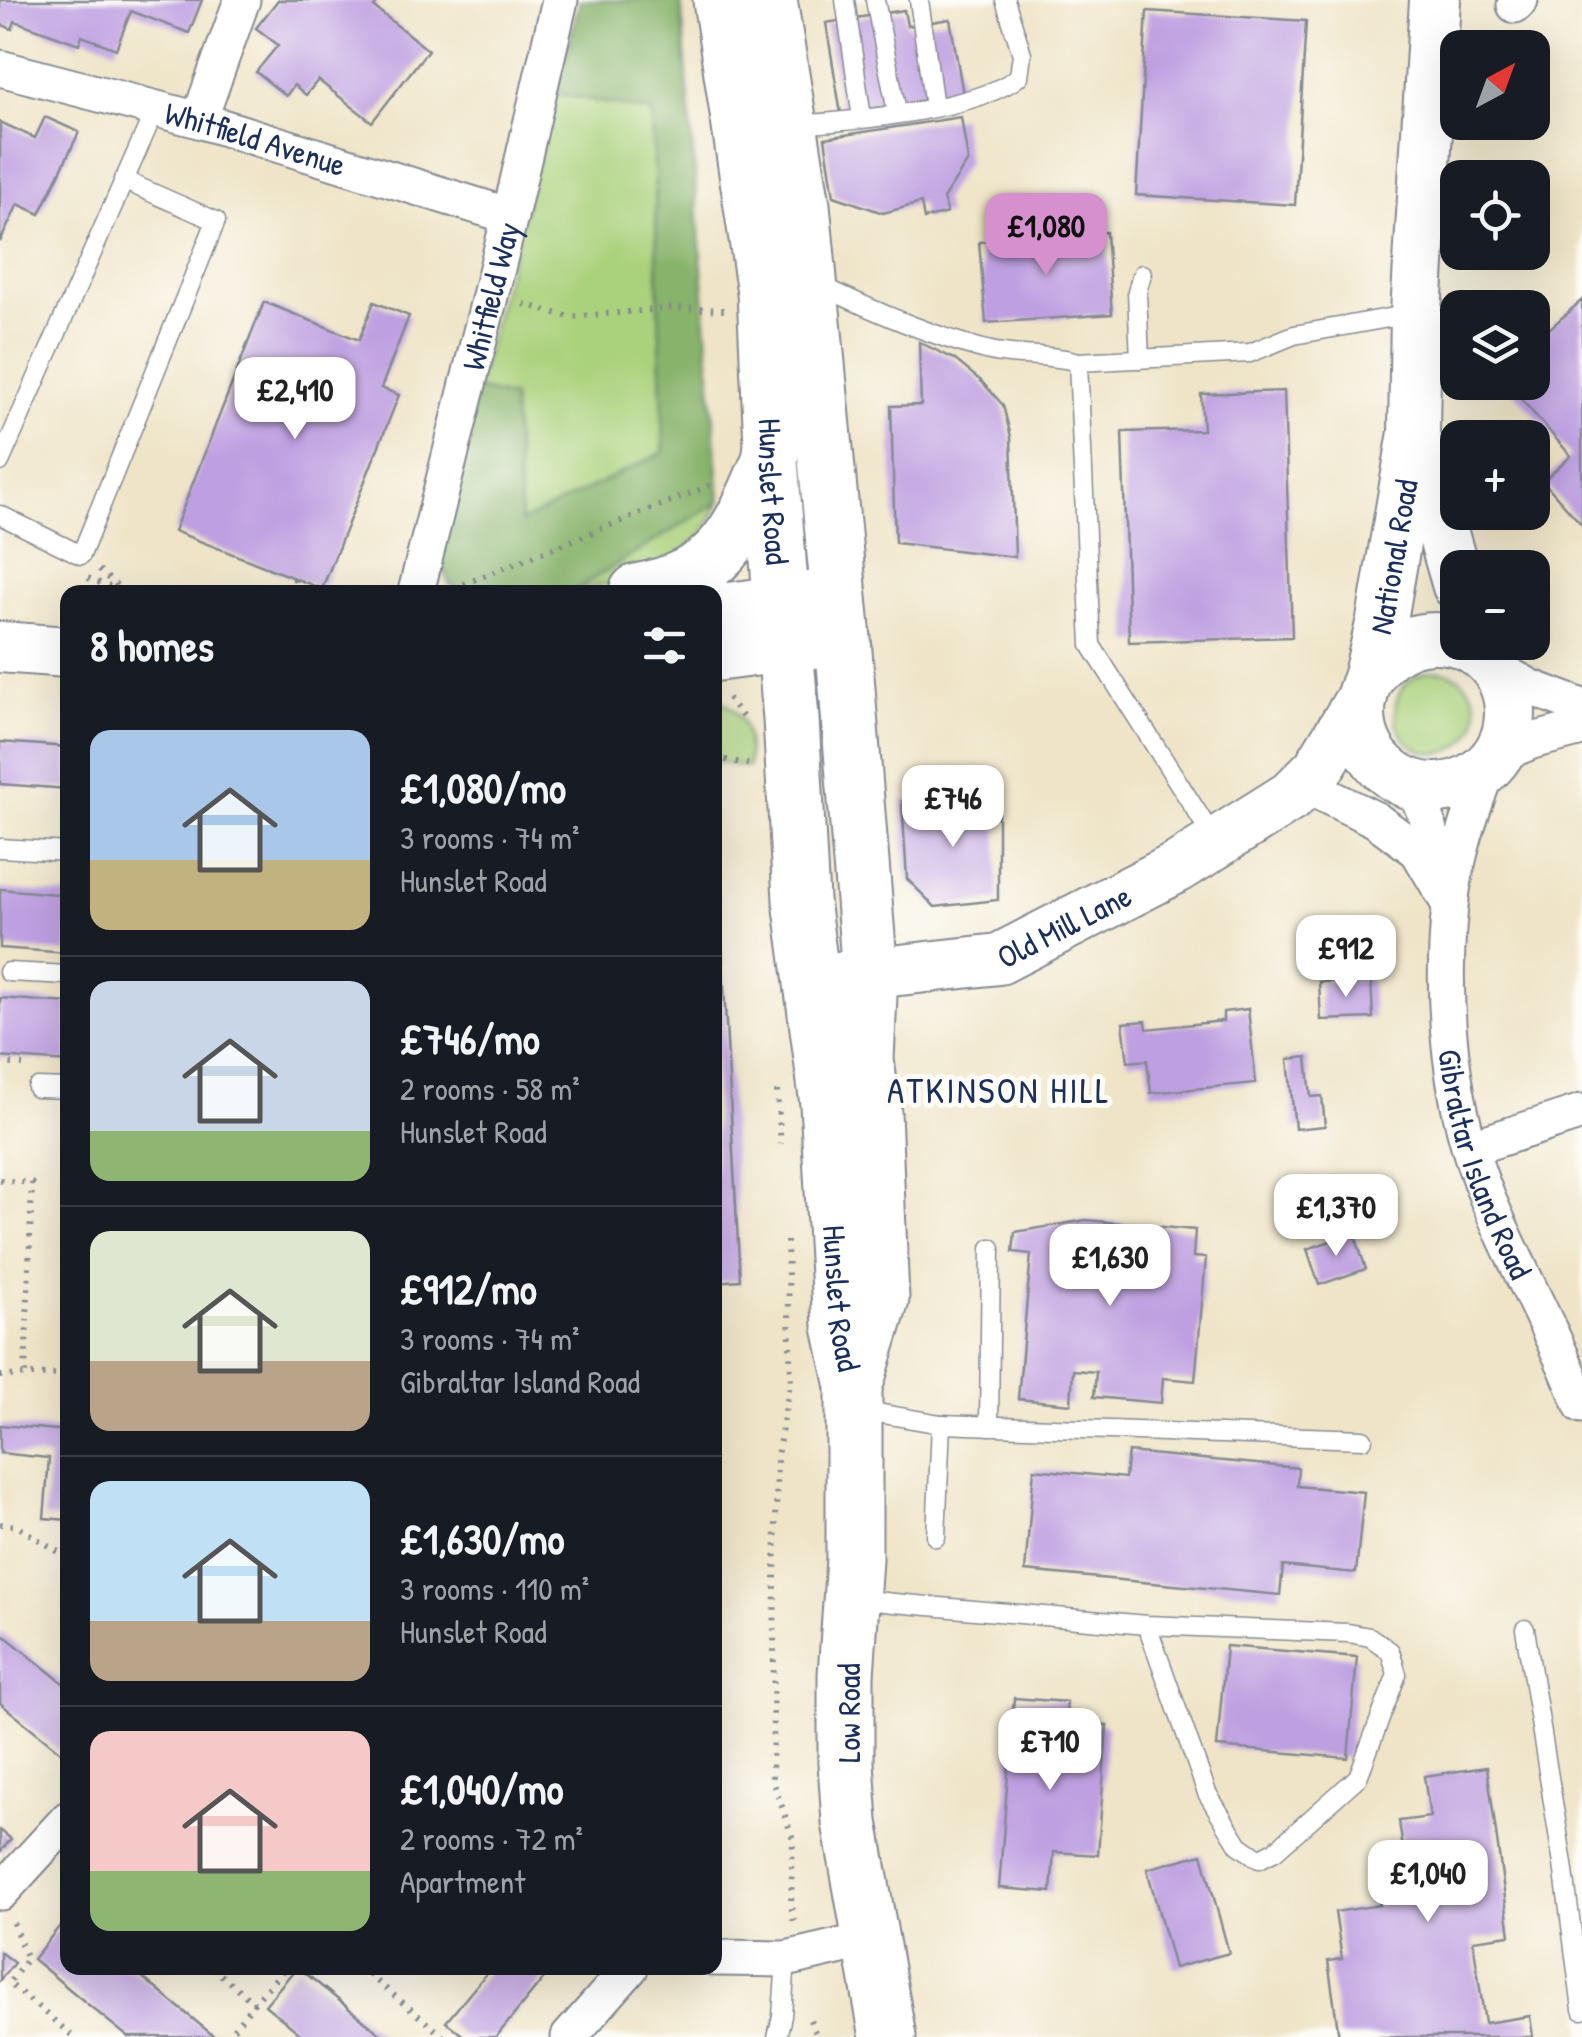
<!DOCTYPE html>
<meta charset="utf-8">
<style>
:root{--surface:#171b24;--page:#20242c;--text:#f1f3f6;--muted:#9ea1a6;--line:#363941;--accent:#d690ce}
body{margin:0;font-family:"Patrick Hand",sans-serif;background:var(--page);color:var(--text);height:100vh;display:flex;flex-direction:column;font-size:38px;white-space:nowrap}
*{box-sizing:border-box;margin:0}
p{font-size:32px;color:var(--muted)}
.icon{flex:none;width:55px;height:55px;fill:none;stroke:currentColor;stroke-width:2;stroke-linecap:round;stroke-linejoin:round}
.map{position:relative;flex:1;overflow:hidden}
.panel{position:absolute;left:60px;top:585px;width:662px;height:1390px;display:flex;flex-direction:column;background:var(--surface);border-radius:20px;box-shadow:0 10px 40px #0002}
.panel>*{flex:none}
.needle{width:65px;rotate:41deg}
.controls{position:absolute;left:1440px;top:30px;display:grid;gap:20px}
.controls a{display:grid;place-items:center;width:110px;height:110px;border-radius:20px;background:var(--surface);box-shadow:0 10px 40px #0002;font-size:50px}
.price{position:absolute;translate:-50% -85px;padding:0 22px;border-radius:20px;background:#fff;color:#222;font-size:32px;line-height:65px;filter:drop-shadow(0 2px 5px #0008)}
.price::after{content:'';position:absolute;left:50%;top:60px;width:30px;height:22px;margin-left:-15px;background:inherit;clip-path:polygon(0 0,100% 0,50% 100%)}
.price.selected{background:var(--accent);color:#111}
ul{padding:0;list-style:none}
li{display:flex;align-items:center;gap:30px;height:250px;padding:0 30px}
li+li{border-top:2px solid var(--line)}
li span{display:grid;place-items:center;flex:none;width:280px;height:200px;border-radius:20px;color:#555}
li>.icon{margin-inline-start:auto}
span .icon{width:120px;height:120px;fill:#fffc;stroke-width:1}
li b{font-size:42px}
h2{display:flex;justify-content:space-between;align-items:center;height:120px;padding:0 30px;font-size:42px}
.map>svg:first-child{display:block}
.green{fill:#aad17b;stroke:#62806c;stroke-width:2.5}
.forest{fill:#87b36b;stroke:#517164;stroke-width:2.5}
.building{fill:#be9fe1}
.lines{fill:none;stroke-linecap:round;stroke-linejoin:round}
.lane-casing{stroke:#858a92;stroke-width:21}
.street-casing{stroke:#858a92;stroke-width:39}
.secondary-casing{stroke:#858a92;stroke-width:54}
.primary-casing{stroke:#858a92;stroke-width:59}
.path{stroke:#858a92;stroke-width:6;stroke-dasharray:2.5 8;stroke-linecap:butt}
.lane{stroke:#fff;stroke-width:18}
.street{stroke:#fff;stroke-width:35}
.secondary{stroke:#fff;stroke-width:50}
.primary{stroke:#fff;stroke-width:55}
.labels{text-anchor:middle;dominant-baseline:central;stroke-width:10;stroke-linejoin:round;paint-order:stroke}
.street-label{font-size:32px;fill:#1b2f5e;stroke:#fdfcf7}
.neighbourhood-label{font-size:35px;letter-spacing:2.5px;fill:#1b2f5e;stroke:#fdfcf7}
</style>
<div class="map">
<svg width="1582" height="2037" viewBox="0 0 1582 2037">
<rect width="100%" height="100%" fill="#fdfcf7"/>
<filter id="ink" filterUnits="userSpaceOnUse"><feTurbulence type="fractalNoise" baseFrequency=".01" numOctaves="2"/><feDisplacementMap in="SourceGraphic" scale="20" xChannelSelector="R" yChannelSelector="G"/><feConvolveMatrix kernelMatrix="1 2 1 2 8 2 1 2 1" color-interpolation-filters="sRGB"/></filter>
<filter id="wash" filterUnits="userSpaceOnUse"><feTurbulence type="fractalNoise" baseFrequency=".0048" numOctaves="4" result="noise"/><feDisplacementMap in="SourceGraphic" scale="40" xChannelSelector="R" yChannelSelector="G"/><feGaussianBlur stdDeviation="2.25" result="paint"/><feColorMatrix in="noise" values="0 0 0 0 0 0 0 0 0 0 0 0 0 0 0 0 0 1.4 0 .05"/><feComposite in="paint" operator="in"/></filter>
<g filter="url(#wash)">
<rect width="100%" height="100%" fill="#efe4c7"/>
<g class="green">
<path d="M556 93 653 112 664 452 521 523 512 398 476 389Z"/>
<path d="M720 501 703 536 646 576 573 591Z"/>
<circle cx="1436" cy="712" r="41"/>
<path d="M715 698C747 710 749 737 748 767L715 762Z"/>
</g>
<path class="forest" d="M580 0H681L720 501 573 591 459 592 449 583 440 562 476 389 512 398 521 522 664 452 652 112 556 93Z"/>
<g id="blocks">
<g class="building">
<path d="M0 0H202L189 33 131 11 116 49 82 36 79 44 15 21 12 29 0 24Z"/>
<path d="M278 0H380L374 7 428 50 372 122 318 80 306 95 294 85 286 96 256 72 278 45 256 28Z"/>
<path d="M904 10 907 26 950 19 963 94 841 114 826 23Z"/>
<path d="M1147 11 1306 21 1295 205 1136 195Z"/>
<path d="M45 117 79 132 40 214 18 204 0 242V122L35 138Z"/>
<path d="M961 117 968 161 943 199 947 213 924 219 921 203 883 213 834 196 825 138Z"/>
<path d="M1106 232 1112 314 986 323 979 242Z"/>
<path d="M1582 300V525L1543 481 1571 456 1506 382H1532V344Z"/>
<path d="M264 302 359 340 374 302 409 316 381 388 399 395 322 589 174 531Z"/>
<path d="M919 342 954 359 981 381 1003 405 1011 437 1015 557 895 543 891 406 921 405Z"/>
<path d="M1284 391 1292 637 1129 642 1122 432 1203 430 1201 394Z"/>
<path d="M0 742 68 747V789L0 784Z"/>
<path d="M998 798V900L935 907 907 879 902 801Z"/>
<path d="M0 889 68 895V953L0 948Z"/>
<path d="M715 895H719L740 1280 715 1282Z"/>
<path d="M1371 979 1373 1018 1321 1020 1319 982Z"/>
<path d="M0 998 68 1003V1062L0 1057Z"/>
<path d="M1248 1009 1256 1083 1151 1093 1147 1060 1128 1062 1123 1023 1146 1021 1147 1029 1223 1021V1012Z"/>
<path d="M1307 1057 1311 1097 1322 1096 1325 1126 1295 1129 1288 1059Z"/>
<path d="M1086 1220 1195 1230 1193 1257 1206 1258 1195 1381 1163 1378 1161 1403 1094 1397 1096 1372 1073 1370 1071 1404 1018 1399 1031 1254 1013 1252 1015 1232Z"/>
<path d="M1354 1233 1366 1269 1319 1285 1307 1249Z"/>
<path d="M0 1425 68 1431V1520L44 1518 49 1458 0 1453Z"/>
<path d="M1128 1452 1298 1468 1297 1486 1364 1492 1356 1573 1283 1566 1280 1595 1025 1571 1034 1469 1125 1478Z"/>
<path d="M0 1632 68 1687V1758L0 1703Z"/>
<path d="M1226 1646 1357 1657 1348 1758 1217 1747Z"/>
<path d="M1014 1698 1067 1702 1065 1722 1107 1725 1098 1855 1054 1852 1051 1892 999 1888Z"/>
<path d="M1487 1767 1510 1935 1473 1940 1485 2023 1530 2016 1533 2037H1339L1328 1961 1342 1959 1335 1912 1380 1905 1375 1867 1405 1863 1399 1821 1430 1817 1424 1776Z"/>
<path d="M0 1830 11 1839 0 1852Z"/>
<path d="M1202 1854 1229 1953 1174 1968 1147 1869Z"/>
<path d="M68 1916V1968H131L215 2037H128L96 2011 33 1959Z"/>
<path d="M0 1952 14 1963 0 1980Z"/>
<path d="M296 1968H299L384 2037H304L265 2005Z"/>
<path d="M491 1968H552L496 2037H465L446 2022Z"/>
</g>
</g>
</g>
<g filter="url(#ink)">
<use href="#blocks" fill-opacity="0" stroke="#858a92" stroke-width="2.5"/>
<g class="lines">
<defs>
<g id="lane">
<path d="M845 0 862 118"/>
<path d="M875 0 897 112"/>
<path d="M919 0 934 107"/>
<path d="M793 125C846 122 981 110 1019 76L1022 54 1005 0"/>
<path d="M820 285C873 311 929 335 986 350 1016 358 1048 353 1078 362L1091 645 1216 842"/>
<path d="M1140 359 1137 292 1142 274"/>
<path d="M1078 362 1250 353 1294 335 1411 314"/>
<path d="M0 462 156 108"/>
<path d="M0 515 81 555 216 221 123 180"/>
<path d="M0 848 68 852"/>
<path d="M8 972 68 975"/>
<path d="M37 1088 68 1089"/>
<path d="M860 1410 941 1424 1363 1439"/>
<path d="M989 1426 991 1248"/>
<path d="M936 1537 941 1424"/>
<path d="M857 1599 894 1603 1147 1625 1348 1633 1370 1637 1390 1651 1397 1674 1358 1777 1275 1851 1259 1859 1239 1845 1207 1793 1147 1625"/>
<path d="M1525 1629 1563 1864 1582 2010"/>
<path d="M777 2037 782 2016 786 1959"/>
</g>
<g id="street">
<path d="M1515 5 1520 0"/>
<path id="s1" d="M0 68 199 120 510 216"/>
<path d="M199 120 242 0"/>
<path id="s2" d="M416 592 510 216 560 0"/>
<path d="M1495 668 1530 687 1582 707"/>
<path d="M1498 755 1532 741 1582 728"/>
<path id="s3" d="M1488 767C1471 812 1455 858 1450 906 1440 1002 1450 1108 1487 1197 1517 1268 1554 1334 1582 1405"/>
<path d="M1413 785 1425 813 1442 875"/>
<path d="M1317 791 1376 820 1418 851 1450 905"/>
<path d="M1470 1148 1582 1112"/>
<path d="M1 1892 68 1819"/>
<path d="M715 1958 786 1959 872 1939"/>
<path d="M569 2037 630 1968"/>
</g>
<g id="secondary">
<path d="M1418 447 1458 586"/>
<path d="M715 610 838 593"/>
<circle cx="1435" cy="713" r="75"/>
<path d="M0 647 68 652"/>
<path d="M715 656 843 639"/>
<path id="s4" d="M1368 679 1382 620 1414 433 1416 313 1435 0"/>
<path id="s5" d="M828 978 999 959 1178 867 1291 796 1318 769 1362 697"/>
</g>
<g id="primary">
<path id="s6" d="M721 0 765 292 772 445 770 461 791 719 801 900 828 1104 841 1326 854 1386V1559L846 1675V1763L850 1822 888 2037"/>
<path d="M769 0 802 205 843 639 870 974 866 1060 873 1113 881 1299 857 1378"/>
<path d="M637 592C718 576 737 539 767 467"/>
</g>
</defs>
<use href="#lane" class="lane-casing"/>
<use href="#street" class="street-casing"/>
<use href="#secondary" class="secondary-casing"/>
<use href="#primary" class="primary-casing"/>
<g class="path">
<path d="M524 304 569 317 675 308 724 310"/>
<path d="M99 570 119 588"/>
<path d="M88 578 122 592"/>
<path d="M454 588 711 485"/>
<path d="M293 592 295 579"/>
<path d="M728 698 745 720"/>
<path d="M715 758 748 764"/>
<path d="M0 1063 23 1065"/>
<path d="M777 1091 781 1144"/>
<path d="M0 1180 32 1183 25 1375"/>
<path d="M787 1241 791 1378 777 1456 772 1778 793 1839 791 1903 794 1923"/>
<path d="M0 1376 68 1374"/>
<path d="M0 1524 17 1526 68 1558"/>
<path d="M13 1923 27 1959 9 1983 74 2037"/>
<path d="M213 1968 254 2003 285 1968"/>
<path d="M361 1968 444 2037"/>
<path d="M810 2020 817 2037"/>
<path d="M227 2037 254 2003"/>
</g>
<use href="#lane" class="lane"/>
<use href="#street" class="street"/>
<use href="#secondary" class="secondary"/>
<use href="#primary" class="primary"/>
</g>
</g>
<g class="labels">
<g class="street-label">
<text stroke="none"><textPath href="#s1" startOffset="265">Whitfield Avenue</textPath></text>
<text stroke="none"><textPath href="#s2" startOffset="305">Whitfield Way</textPath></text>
<text stroke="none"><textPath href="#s6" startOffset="495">Hunslet Road</textPath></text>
<text stroke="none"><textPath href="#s4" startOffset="125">National Road</textPath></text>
<text stroke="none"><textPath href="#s5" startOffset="245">Old Mill Lane</textPath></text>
<text stroke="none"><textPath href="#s3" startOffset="408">Gibraltar Island Road</textPath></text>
<text stroke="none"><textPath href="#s6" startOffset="1305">Hunslet Road</textPath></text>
<text transform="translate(848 1713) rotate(-90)">Low Road</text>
</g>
<g class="neighbourhood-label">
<text x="999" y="1090">ATKINSON HILL</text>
</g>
</g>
</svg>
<div class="controls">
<a><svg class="needle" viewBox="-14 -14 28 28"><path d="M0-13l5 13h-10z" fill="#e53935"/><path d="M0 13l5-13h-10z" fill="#9ea1a6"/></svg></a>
<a><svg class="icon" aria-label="locate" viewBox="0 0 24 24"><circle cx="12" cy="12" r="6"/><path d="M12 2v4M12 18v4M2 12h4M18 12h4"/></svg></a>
<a><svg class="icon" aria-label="layers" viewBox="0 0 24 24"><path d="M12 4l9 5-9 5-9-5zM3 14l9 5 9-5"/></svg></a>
<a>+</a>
<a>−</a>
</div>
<b class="price selected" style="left:1046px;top:278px">£1,080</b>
<b class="price" style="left:295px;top:442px">£2,410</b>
<b class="price" style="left:953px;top:850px">£746</b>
<b class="price" style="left:1346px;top:1000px">£912</b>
<b class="price" style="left:1336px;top:1259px">£1,370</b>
<b class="price" style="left:1110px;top:1309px">£1,630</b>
<b class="price" style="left:1050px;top:1793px">£710</b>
<b class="price" style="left:1428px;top:1925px">£1,040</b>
<section class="panel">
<h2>8 homes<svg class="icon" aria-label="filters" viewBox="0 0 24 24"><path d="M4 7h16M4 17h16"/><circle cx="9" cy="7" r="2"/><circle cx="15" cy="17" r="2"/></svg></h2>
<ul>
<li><span style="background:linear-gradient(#a9c7e8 65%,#c2b280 0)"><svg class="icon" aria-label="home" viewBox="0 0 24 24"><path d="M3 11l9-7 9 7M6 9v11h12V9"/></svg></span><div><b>£1,080/mo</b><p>3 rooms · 74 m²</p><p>Hunslet Road</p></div></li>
<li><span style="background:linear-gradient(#c9d6e8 75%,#8fb573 0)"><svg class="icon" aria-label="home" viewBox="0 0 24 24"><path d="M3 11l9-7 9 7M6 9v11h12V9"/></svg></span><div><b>£746/mo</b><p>2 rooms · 58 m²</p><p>Hunslet Road</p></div></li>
<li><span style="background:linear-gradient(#dfe7d0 65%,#b9a48a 0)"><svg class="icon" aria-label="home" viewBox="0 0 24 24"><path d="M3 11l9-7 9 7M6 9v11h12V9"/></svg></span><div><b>£912/mo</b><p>3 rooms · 74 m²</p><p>Gibraltar Island Road</p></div></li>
<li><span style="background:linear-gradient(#bfe0f5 70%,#b9a48a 0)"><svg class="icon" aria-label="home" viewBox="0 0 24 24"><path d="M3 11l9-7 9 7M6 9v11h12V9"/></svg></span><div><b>£1,630/mo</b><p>3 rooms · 110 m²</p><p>Hunslet Road</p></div></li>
<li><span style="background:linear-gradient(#f6c9c9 70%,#8fb573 0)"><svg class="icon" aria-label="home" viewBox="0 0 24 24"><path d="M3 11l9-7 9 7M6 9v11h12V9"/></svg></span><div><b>£1,040/mo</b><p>2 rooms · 72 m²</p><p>Apartment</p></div></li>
</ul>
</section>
</div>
